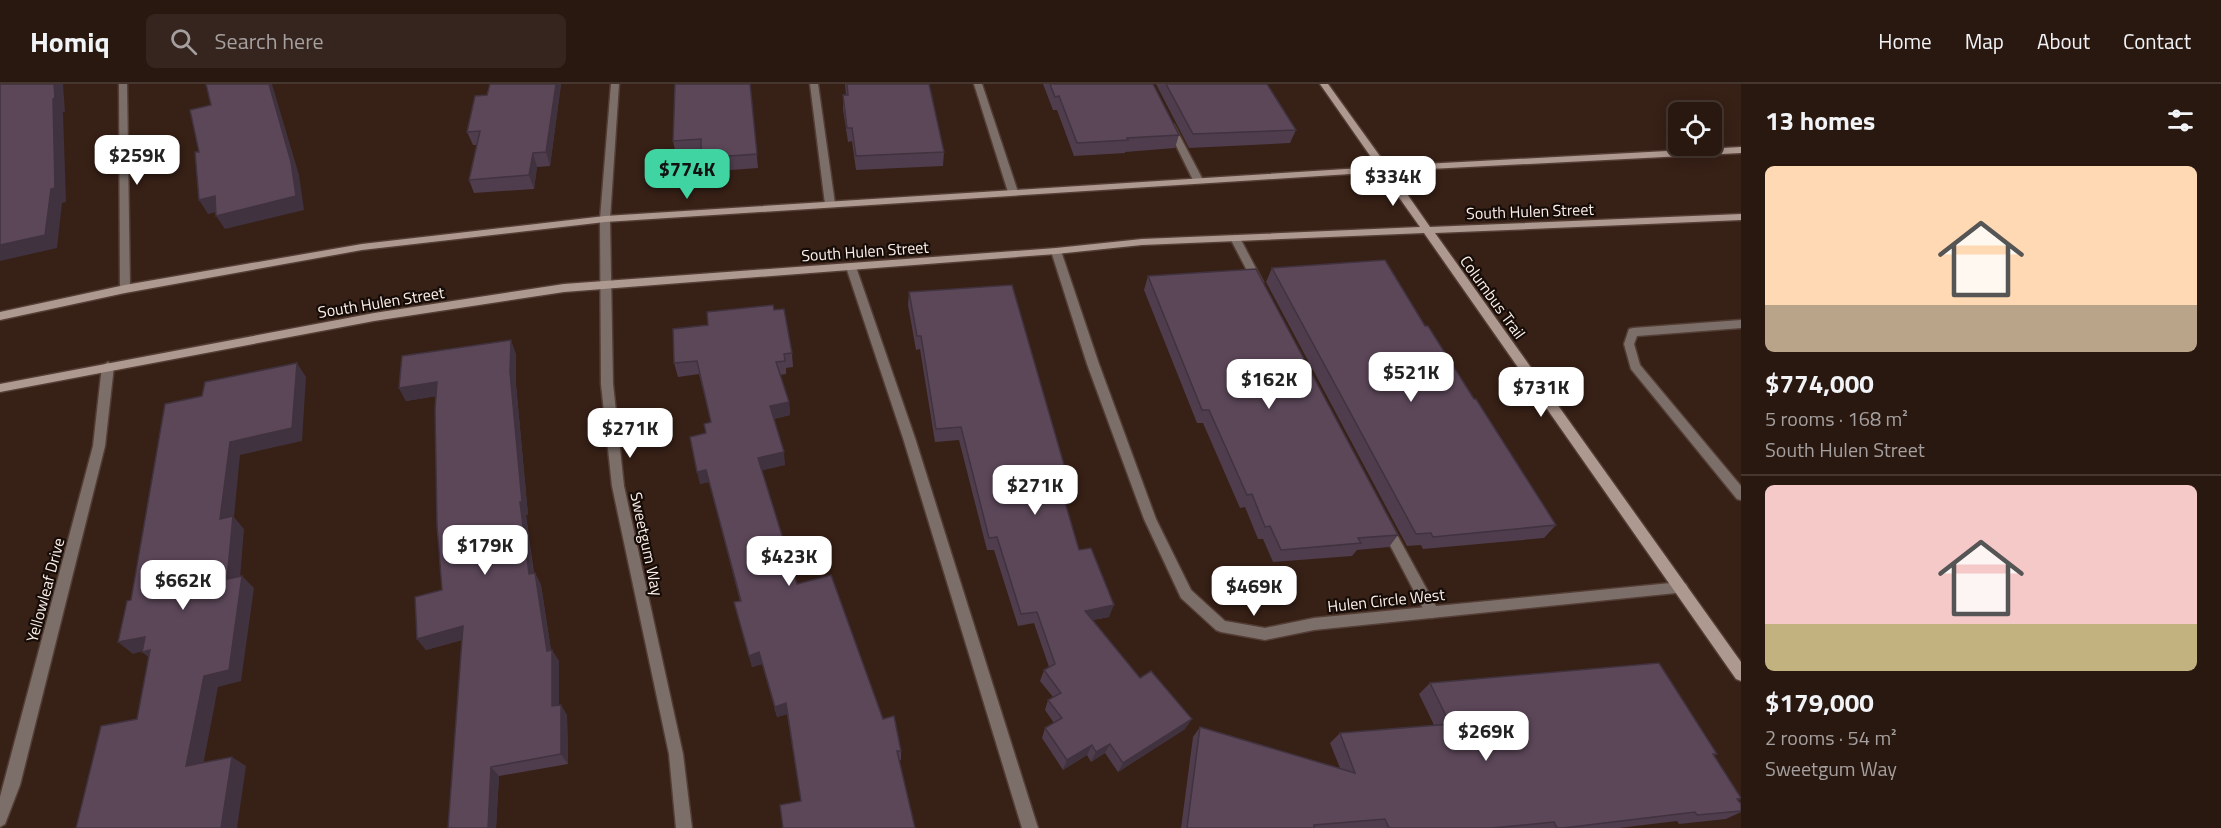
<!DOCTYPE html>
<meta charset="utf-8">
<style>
:root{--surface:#291810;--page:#35251e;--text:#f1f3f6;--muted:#a5a09f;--line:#453730;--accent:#3fd4a2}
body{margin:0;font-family:"Titillium Web",sans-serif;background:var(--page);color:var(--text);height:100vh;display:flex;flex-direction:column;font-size:22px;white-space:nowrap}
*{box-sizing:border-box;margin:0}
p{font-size:20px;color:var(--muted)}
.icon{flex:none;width:33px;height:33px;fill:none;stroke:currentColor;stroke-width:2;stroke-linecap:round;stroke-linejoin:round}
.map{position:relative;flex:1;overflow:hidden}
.side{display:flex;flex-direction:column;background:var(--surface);width:480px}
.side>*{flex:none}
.tools{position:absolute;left:1668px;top:18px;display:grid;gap:12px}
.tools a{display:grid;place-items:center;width:54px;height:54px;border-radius:9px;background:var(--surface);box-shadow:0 3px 15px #0003,0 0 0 2px var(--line);font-size:30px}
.price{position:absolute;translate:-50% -51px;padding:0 14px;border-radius:12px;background:#fff;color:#222;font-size:20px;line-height:39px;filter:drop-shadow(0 2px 3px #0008)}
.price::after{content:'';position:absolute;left:50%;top:36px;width:18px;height:14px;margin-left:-9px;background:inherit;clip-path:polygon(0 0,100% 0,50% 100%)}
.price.current{background:var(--accent);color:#111}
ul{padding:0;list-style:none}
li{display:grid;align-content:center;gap:12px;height:318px;padding:0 24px}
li+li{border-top:2px solid var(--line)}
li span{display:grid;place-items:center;height:186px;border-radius:9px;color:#555}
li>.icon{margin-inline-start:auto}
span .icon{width:108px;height:108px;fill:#fffc;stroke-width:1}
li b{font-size:26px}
h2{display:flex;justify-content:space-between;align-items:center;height:72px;padding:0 24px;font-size:26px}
header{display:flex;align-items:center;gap:36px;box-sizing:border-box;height:84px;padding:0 30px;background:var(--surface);border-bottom:2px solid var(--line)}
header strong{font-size:28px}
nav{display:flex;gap:33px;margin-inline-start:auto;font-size:21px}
.search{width:420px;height:54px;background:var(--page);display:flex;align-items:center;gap:15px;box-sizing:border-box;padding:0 21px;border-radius:9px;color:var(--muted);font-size:22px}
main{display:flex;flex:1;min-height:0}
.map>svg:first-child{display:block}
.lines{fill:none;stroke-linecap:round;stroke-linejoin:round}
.lane-casing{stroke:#533d34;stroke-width:3}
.street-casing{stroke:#533d34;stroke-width:3}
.secondary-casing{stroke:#533d34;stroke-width:3}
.lane{fill:#7c6f6a;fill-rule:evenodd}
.street{fill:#7c6f6a;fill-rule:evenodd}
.secondary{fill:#ae9990;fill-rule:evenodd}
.wall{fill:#4f3d4d}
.shaded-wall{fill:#40323e}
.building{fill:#5c4759;stroke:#40323e;stroke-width:1.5}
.labels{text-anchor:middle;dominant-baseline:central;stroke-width:4.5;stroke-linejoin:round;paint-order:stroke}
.street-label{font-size:16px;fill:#fdefea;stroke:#170d08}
</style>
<header>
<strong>Homiq</strong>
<div class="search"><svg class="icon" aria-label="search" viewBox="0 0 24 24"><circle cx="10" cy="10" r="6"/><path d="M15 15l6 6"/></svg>Search here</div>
<nav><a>Home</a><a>Map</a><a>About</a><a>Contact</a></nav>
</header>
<main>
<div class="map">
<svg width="1741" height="744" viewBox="0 0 1741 744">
<rect width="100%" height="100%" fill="#372016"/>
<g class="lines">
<defs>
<g id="lane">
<path d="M810 0H818L835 120 830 123 825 120Z"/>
<path d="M1170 38 1174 41 1203 96 1201 98 1198 99 1193 96 1166 41Z"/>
<path d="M1235 151 1240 154 1263 198 1262 200 1258 201 1253 198 1230 154Z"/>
<path d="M851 180 856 183 915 354 1038 744H1022L903 354 846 183Z"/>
<path d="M1741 236V244L1637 252 1634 260 1640 281 1741 402V416L1737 415 1631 285 1624 260 1629 245 1633 244Z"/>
<path d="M1386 437 1390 438 1437 524 1439 528 1437 532 1432 534 1427 532 1380 442 1382 438Z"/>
</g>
<g id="street">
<path d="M119 0H127L130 205 125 209 120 205Z"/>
<path d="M611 0H619L610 135 613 300 624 402 683 670 692 744H676L669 670 612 402 601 300 600 135Z"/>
<path d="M974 0H982L1018 108 1016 110 1013 111 1008 108Z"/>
<path d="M1056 164 1061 167 1099 280 1156 435 1191 506 1225 537 1265 544 1314 534 1681 498 1686 500 1688 504 1686 508 1314 546 1265 556 1221 548 1216 546 1181 514 1144 435 1087 280 1051 167Z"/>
<path d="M108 278 114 282 105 362 20 701 5 740 0 743V713L93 362 102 282Z"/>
</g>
<path id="secondary" d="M1320 0H1328L1387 82 1741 63V69L1391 87 1430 143 1741 130V136L1435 149 1741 578V597L1736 595 1424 149 1142 161 1056 170 564 208 374 237 0 308V300L374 229 564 200 1056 164 1142 155 1420 143 1381 88 605 138 362 166 125 209 0 236V228L125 201 362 160 605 132 1378 83Z"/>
</defs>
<use href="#lane" class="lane-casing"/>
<use href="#street" class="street-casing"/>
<use href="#secondary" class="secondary-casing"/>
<use href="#lane" class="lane"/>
<use href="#street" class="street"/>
<use href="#secondary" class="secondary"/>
</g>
<g class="wall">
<path d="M490 0H561L550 82 537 83 534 105 474 109 469 96 477 61H473L467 48 487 11Z"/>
<path d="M750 0 758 84 704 88 701 69 676 71 673 57Z"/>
<path d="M845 0H929L944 68 943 82 856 86 852 57 848 58 843 25V11H846Z"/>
<path d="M1043 0H1153L1179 51 1175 64 1125 68V69L1074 72 1057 26H1053Z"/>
<path d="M1156 0H1267L1296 46 1290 59 1189 64Z"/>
<path d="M1272 184 1425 242 1556 441 1544 454 1423 465 1421 461 1407 462 1266 198Z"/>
<path d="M1148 192 1398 451 1389 463 1357 466 1352 472 1273 478 1263 455H1258L1245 423 1240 424 1203 339H1197L1144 206Z"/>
<path d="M909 208 1067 391 1063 403 1061 404 1079 466 1109 533 1093 536 1140 594 1185 645 1118 688 1105 669 1091 678 1087 671 1063 686 1042 654 1045 644 1054 639 1045 626 1048 616 1053 613 1040 597 1044 586 1049 583 1034 539 1018 542 994 466H987L959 356 935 358 920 265 916 266 908 221Z"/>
<path d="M774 226 792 269 793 283 786 284V290L780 291 789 318 790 331 774 335 785 381 762 386 797 500 883 635 901 667V676L801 717 787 630 777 633 762 580 752 583 734 518 740 517 709 398 700 400 706 349 704 340 711 338 699 290 678 293 674 279 708 241Z"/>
<path d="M516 270V301L528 431H526L534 489H535L541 501 551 566 559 577V621L567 631 568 680 499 692 496 744H448L462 556 426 566 417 555 442 506 436 312 406 317 399 304Z"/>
<path d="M1430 599 1717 670 1714 671 1741 715 1738 716 1741 728 1726 735 1679 740 1677 737 1619 744H1181L1193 653 1200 643 1340 684 1330 659 1340 649 1434 641 1419 610Z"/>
</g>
<g class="shaded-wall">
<path d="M54 0H63L65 28H63L66 118 62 119 57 164 0 177V161L53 15Z"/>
<path d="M269 0H272L299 91 304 126 225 145 216 132Z"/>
<path d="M556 0H561L550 82 546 68Z"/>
<path d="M533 69 537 83 534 105 529 91Z"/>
<path d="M215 112 224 126 208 130 199 116Z"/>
<path d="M511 256 516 270V301L528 431H526L535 502 529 490 520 418 510 288Z"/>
<path d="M297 279 306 293 302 357 240 371 234 433 244 445 239 507 227 495 220 435 230 358Z"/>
<path d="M437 298 444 311 406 317 399 304Z"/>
<path d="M789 318 790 331 772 335 770 322Z"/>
<path d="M784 368 785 381 760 387 758 374Z"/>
<path d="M706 386 709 398 700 400 697 388Z"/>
<path d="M535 489 541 501 552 574V566L559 577V633L552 622 547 567Z"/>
<path d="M242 492 254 504 241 597 218 603 201 692 186 682 204 592Z"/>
<path d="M1114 521 1109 533 1081 538 1085 527Z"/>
<path d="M463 542 471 553 426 566 417 555Z"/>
<path d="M145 553 156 579 142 568 143 567 133 570 118 558Z"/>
<path d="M759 568 762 580 752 583 749 572Z"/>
<path d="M786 619 788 630 777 633 775 623Z"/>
<path d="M561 621 567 631 568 680 561 670Z"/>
<path d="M1192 635 1185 645 1118 688 1123 679Z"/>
<path d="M1110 660 1105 669 1091 678 1096 668Z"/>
<path d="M1092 661 1087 671 1063 686 1067 676Z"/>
<path d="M232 673 246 682 237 744H221Z"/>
<path d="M491 683 499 692 496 744H488Z"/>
</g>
<g class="building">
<path d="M0 0H54L55 14 53 15 55 104 51 105 45 151 0 161Z"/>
<path d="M206 0H269L291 78 296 112 216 132 215 112 199 116 195 68H199L190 26 211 21Z"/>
<path d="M490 0H556L546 68 533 69 529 91 469 96 480 47 467 48 475 12 487 11Z"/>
<path d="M675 0H750L757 70 701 74V55L673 57Z"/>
<path d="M847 0H929L944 68 856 72 852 44H847L843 11H848Z"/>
<path d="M1050 0H1153L1179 51 1127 54 1128 56 1077 59 1059 12 1055 13Z"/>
<path d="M1166 0H1267L1296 46 1193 50Z"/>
<path d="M1385 176 1425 242H1428L1474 315H1476L1556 441 1433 453 1431 449 1416 450 1272 184Z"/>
<path d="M1256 185 1398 451 1358 454 1361 459 1281 466 1270 442 1265 443 1252 410 1247 411 1209 326H1202L1148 192Z"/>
<path d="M1012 201 1067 391H1057L1079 466 1091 464 1114 521 1085 527 1140 594 1151 587 1192 635 1123 679 1110 660 1096 668 1092 661 1067 676 1045 644 1062 634 1048 616 1061 609 1044 586 1055 580 1037 528 1021 530 997 453 989 454 961 343 936 345 921 252H917L909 208Z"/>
<path d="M773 221 774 226 784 225 792 269 784 270 785 277 776 278 789 318 770 322 784 368 758 374 797 500 831 491 883 635 894 632 901 667H897L915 744H783L780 721 801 717 786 619 775 623 759 568 749 572 734 518 741 517 706 386 697 388 690 353 706 349 704 340 711 338 697 277 674 279 673 245 708 241 707 228Z"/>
<path d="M511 256 510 288 522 418H520L529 490 535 489 547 567 552 566V622L561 621V670L491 683 488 744H448L463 542 417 555 415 513 442 506 437 442 435 325 437 298 399 304 402 272Z"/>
<path d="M297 279 292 344 230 358 220 435 233 432 227 495 242 492 229 586 204 592 186 682 232 673 221 744H76L101 642 137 635 150 566 142 568 145 553 118 558 127 517 131 516 165 320 202 312 205 298Z"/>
<path d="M1659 579 1717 670H1713L1741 714 1737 715 1741 720V727L1697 731 1695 728 1563 744H1557L1554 738 1492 744H1389L1385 735 1314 741V744H1187L1200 643 1355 689 1340 649 1450 640 1430 599Z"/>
</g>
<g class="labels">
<g class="street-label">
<text transform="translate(1530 127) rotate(-2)">South Hulen Street</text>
<text transform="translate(865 167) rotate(-4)">South Hulen Street</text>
<text transform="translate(1493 213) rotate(54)">Columbus Trail</text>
<text transform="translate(381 218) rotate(-9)">South Hulen Street</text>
<text transform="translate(647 460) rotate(78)">Sweetgum Way</text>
<text transform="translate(45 506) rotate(-75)">Yellowleaf Drive</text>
<text transform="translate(1386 516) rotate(-6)">Hulen Circle West</text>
</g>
</g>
</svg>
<div class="tools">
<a><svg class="icon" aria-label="locate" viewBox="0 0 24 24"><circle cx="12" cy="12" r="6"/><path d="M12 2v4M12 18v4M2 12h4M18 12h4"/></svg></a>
</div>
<b class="price" style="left:137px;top:102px">$259K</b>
<b class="price current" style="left:687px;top:116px">$774K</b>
<b class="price" style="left:1393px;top:123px">$334K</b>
<b class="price" style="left:1411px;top:319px">$521K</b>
<b class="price" style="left:1269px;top:326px">$162K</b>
<b class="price" style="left:1541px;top:334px">$731K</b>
<b class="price" style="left:630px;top:375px">$271K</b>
<b class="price" style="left:1035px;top:432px">$271K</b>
<b class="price" style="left:485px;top:492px">$179K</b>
<b class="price" style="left:789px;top:503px">$423K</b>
<b class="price" style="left:183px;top:527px">$662K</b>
<b class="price" style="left:1254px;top:533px">$469K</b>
<b class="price" style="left:1486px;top:678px">$269K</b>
</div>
<section class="side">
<h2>13 homes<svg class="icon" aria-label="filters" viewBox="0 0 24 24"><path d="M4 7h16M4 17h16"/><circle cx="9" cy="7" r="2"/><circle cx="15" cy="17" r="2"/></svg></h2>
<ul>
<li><span style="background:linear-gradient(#ffd9b3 75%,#b9a48a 0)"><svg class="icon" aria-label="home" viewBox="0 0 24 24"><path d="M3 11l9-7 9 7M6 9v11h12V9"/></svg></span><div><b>$774,000</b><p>5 rooms · 168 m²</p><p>South Hulen Street</p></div></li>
<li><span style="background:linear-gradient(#f6c9c9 75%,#c2b280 0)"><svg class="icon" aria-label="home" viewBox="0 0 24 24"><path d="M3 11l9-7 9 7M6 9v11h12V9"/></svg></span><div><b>$179,000</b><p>2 rooms · 54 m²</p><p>Sweetgum Way</p></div></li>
</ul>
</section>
</main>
